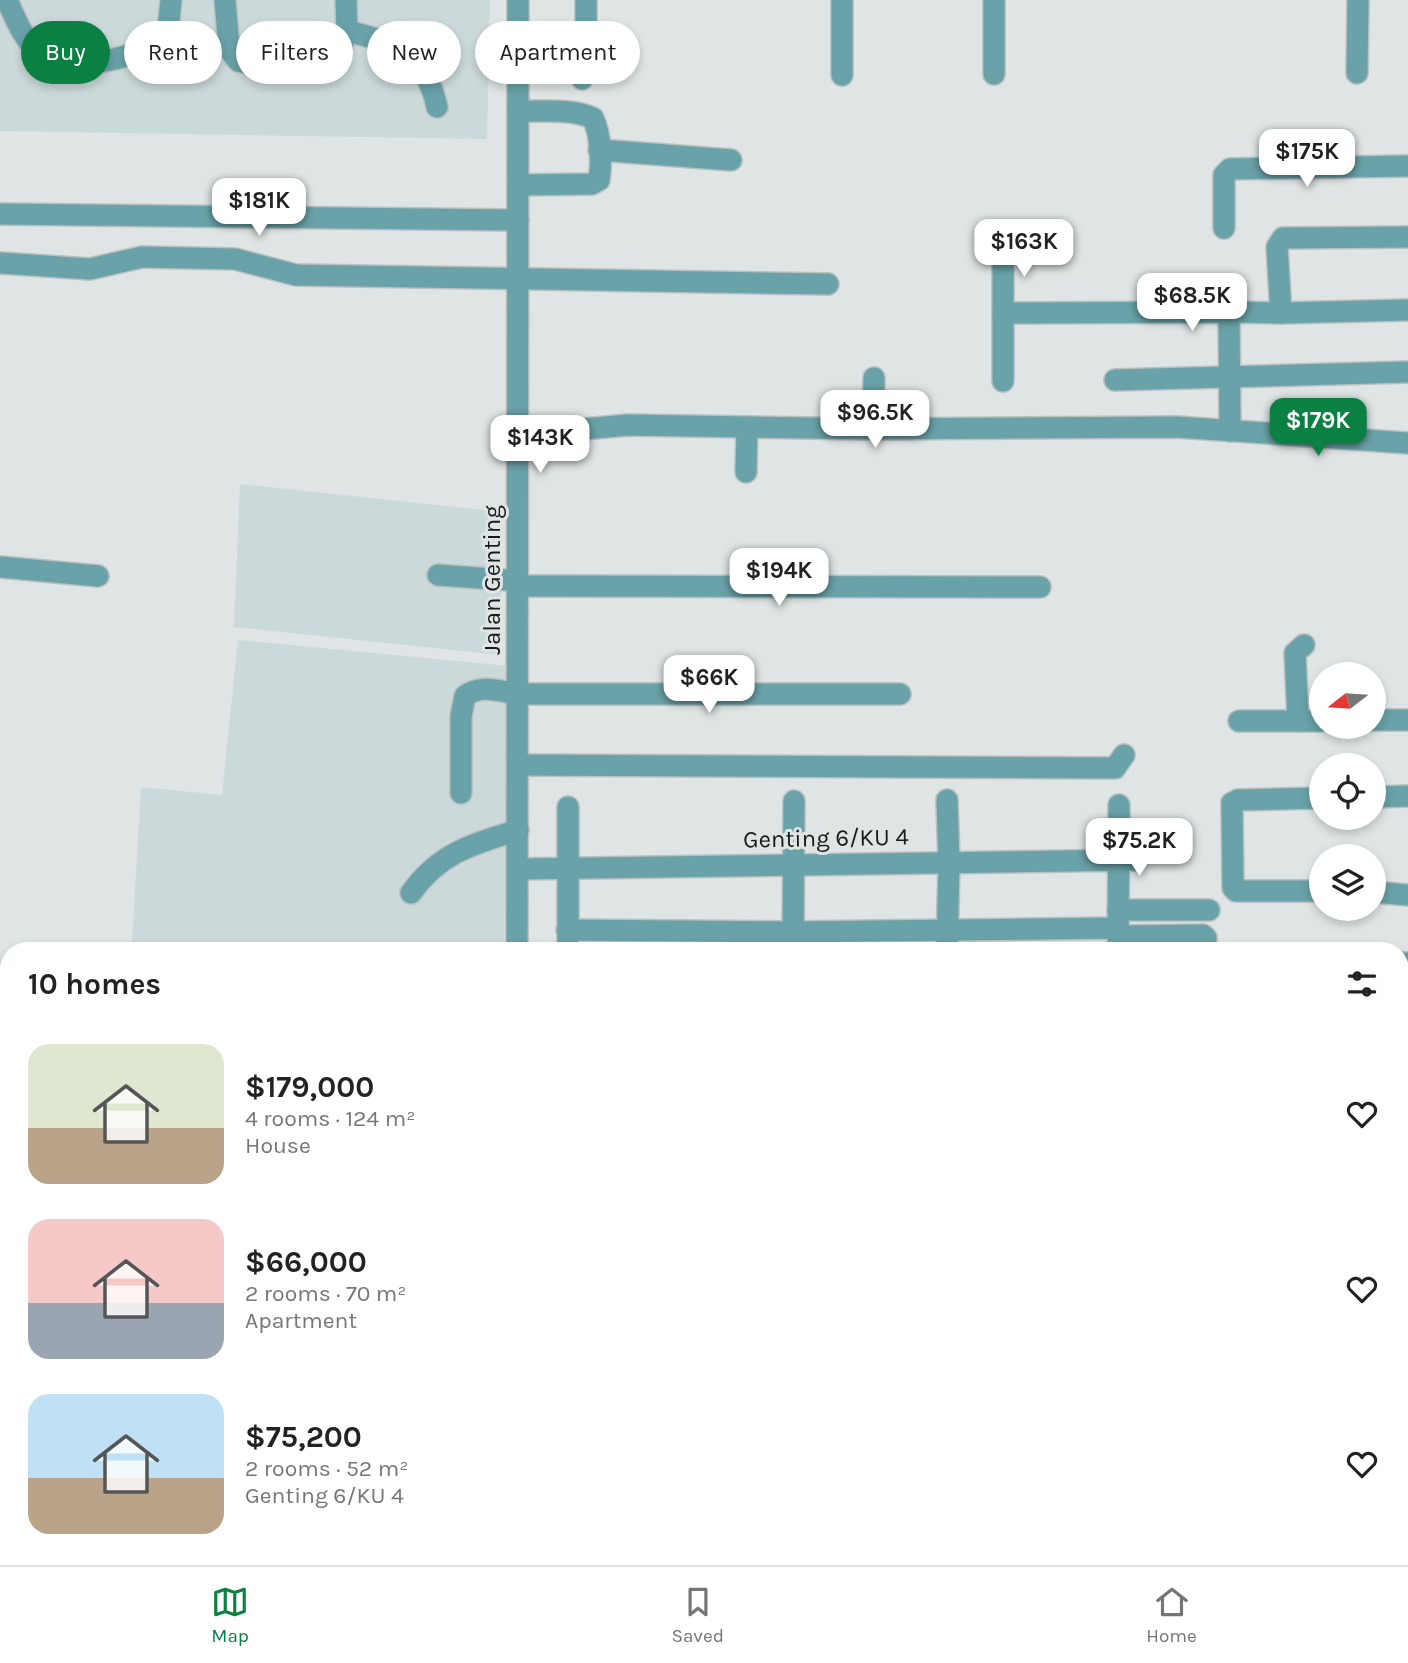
<!DOCTYPE html>
<meta charset="utf-8">
<style>
:root{--surface:#fff;--page:#f2f2f2;--text:#222;--muted:#767676;--line:#e0e0e0;--accent:#0b8043}
body{margin:0;font-family:Karla,sans-serif;background:var(--page);color:var(--text);height:100vh;display:flex;flex-direction:column;font-size:26px;white-space:nowrap}
*{box-sizing:border-box;margin:0}
p{font-size:23px;color:var(--muted)}
.icon{flex:none;width:38px;height:38px;fill:none;stroke:currentColor;stroke-width:2;stroke-linecap:round;stroke-linejoin:round}
.map{position:relative;flex:1;overflow:hidden}
.drawer{position:absolute;left:0px;top:942px;width:1409px;height:625px;display:flex;flex-direction:column;background:var(--surface);border-radius:28px 28px 0 0;box-shadow:0 4px 10px #0003}
.drawer>*{flex:none}
.guide{position:absolute;left:21px;top:21px;width:700px;height:63px;display:flex;gap:14px}
.needle{width:46px;rotate:253deg}
.fabs{position:absolute;left:1309px;top:662px;display:grid;gap:14px}
.fabs a{display:grid;place-items:center;width:77px;height:77px;border-radius:50%;background:var(--surface);box-shadow:0 4px 10px #0003;font-size:35px}
.price{position:absolute;translate:-50% -60px;padding:0 16px;border-radius:14px;background:#fff;color:#222;font-size:23px;line-height:46px;filter:drop-shadow(0 2px 4px #0008)}
.price::after{content:'';position:absolute;left:50%;top:42px;width:21px;height:16px;margin-left:-10px;background:inherit;clip-path:polygon(0 0,100% 0,50% 100%)}
.price.on{background:var(--accent);color:#fff}
ul{padding:0;list-style:none}
li{display:flex;align-items:center;gap:21px;height:175px;padding:0 28px}
li span{display:grid;place-items:center;flex:none;width:196px;height:140px;border-radius:21px;color:#555}
li>.icon{margin-inline-start:auto}
span .icon{width:84px;height:84px;fill:#fffc;stroke-width:1}
li b{font-size:30px}
h2{display:flex;justify-content:space-between;align-items:center;height:84px;padding:0 28px;font-size:30px}
.chip{padding:0 24px;border-radius:32px;background:var(--surface);box-shadow:0 4px 10px #0003;font-size:24px;line-height:63px}
.chip.on{background:var(--accent);color:#fff}
.dock{display:flex;justify-content:space-around;align-items:center;height:98px;border-top:2px solid var(--line);background:var(--surface);font-size:19px;color:var(--muted)}
.dock a{display:grid;justify-items:center;gap:4px}
.dock .on{color:var(--accent)}
.map>svg:first-child{display:block}
.built{fill:#cbd9db}
.lines{fill:none;stroke-linecap:round;stroke-linejoin:round}
.minor-casing{stroke:#bbc0c1;stroke-width:24}
.minor{stroke:#69a2a8;stroke-width:21}
.labels{text-anchor:middle;dominant-baseline:central;stroke-width:6;stroke-linejoin:round;paint-order:stroke}
.street-label{font-size:24px;fill:#191a1b;stroke:#dfe5e5}
</style>
<div class="map">
<svg width="1408" height="1565" viewBox="0 0 1408 1565">
<rect width="100%" height="100%" fill="#dfe5e5"/>
<g class="built">
<path d="M0 0H490L487 139 0 131Z"/>
<path d="M240 484 502 512 500 655 234 627Z"/>
<path d="M238 640 509 666 504 950H199L132 943 141 787 222 795Z"/>
<rect x="0" y="1115" width="9" height="275"/>
</g>
<g class="lines">
<defs>
<g id="minor">
<path d="M7 0C15 17 23 39 38 52 67 78 134 56 164 41L168 31 171 0"/>
<path d="M225 0 229 49 238 61 251 64H299L327 62 338 56 347 31C395 42 426 55 437 107"/>
<path d="M346 0 347 31"/>
<path d="M842 0V75"/>
<path d="M518 39 586 42"/>
<path d="M1357 73 1358 0"/>
<path d="M994 74V0"/>
<path d="M582 79 586 42V0"/>
<path d="M518 111C542 112 571 108 593 118 601 135 602 162 599 180L592 184 518 185"/>
<path d="M599 150 731 160"/>
<path d="M0 214 518 220"/>
<path d="M1224 228V175L1230 169 1408 166"/>
<path d="M1003 245V313"/>
<path d="M0 263 90 269 142 257 235 259 296 275 828 284"/>
<path d="M1229 312 1230 431"/>
<path d="M1281 313 1277 247 1283 238 1408 237"/>
<path d="M1115 380 1408 372"/>
<path d="M1003 381V313L1229 312 1281 313 1408 310"/>
<path d="M873 429 874 378"/>
<path d="M519 435 628 425 873 429 1177 427 1408 443"/>
<path d="M746 472 747 427"/>
<path d="M0 567 98 576"/>
<path d="M438 575 519 581"/>
<path d="M518 586 1040 587"/>
<path d="M1374 720H1408"/>
<path d="M1239 721H1321"/>
<path d="M1298 721 1295 653 1304 645"/>
<path d="M518 765 1115 768 1124 755"/>
<path d="M461 793V716L465 696C481 684 499 691 518 694H900"/>
<path d="M1374 797 1408 796"/>
<path d="M1321 798 1238 800 1232 803 1233 888 1236 891H1321"/>
<path d="M568 807V950"/>
<path d="M518 869 1135 860"/>
<path d="M1374 892 1408 895"/>
<path d="M411 893C439 853 473 844 518 830"/>
<path d="M1118 910H1209"/>
<path d="M567 930 793 932 1118 928"/>
<path d="M1118 936 1203 935 1206 938 1205 950"/>
<path d="M517 950 518 0"/>
<path d="M793 950 794 801"/>
<path d="M947 950 949 863 947 800"/>
<path d="M1118 950 1119 805"/>
<path d="M1400 963H1408"/>
<path d="M0 1118H9"/>
<path d="M1400 1128H1408"/>
<path d="M1400 1148H1408"/>
<path d="M1400 1374H1408"/>
<path d="M0 1383H9"/>
<path d="M0 1465H9"/>
<path d="M1400 1545H1408"/>
<path d="M563 1558V1565"/>
<path d="M780 1558 781 1565"/>
<path d="M874 1558V1565"/>
<path d="M973 1558V1565"/>
<path d="M357 1565 370 1563 403 1565"/>
<path d="M504 1565 520 1564"/>
<path d="M1169 1565V1558"/>
</g>
</defs>
<use href="#minor" class="minor-casing"/>
<use href="#minor" class="minor"/>
</g>
<g class="labels">
<g class="street-label">
<text transform="translate(492 580) rotate(-90)">Jalan Genting</text>
<text transform="translate(826 838) rotate(-1)">Genting 6/KU 4</text>
</g>
</g>
</svg>
<div class="fabs">
<a><svg class="needle" viewBox="-14 -14 28 28"><path d="M0-13l5 13h-10z" fill="#e53935"/><path d="M0 13l5-13h-10z" fill="#767676"/></svg></a>
<a><svg class="icon" aria-label="locate" viewBox="0 0 24 24"><circle cx="12" cy="12" r="6"/><path d="M12 2v4M12 18v4M2 12h4M18 12h4"/></svg></a>
<a><svg class="icon" aria-label="layers" viewBox="0 0 24 24"><path d="M12 4l9 5-9 5-9-5zM3 14l9 5 9-5"/></svg></a>
</div>
<b class="price" style="left:1307px;top:189px">$175K</b>
<b class="price" style="left:259px;top:238px">$181K</b>
<b class="price" style="left:1024px;top:279px">$163K</b>
<b class="price" style="left:1192px;top:333px">$68.5K</b>
<b class="price" style="left:875px;top:450px">$96.5K</b>
<b class="price on" style="left:1318px;top:458px">$179K</b>
<b class="price" style="left:540px;top:475px">$143K</b>
<b class="price" style="left:779px;top:608px">$194K</b>
<b class="price" style="left:709px;top:715px">$66K</b>
<b class="price" style="left:1139px;top:878px">$75.2K</b>
<div class="guide">
<a class="chip on">Buy</a>
<a class="chip">Rent</a>
<a class="chip">Filters</a>
<a class="chip">New</a>
<a class="chip">Apartment</a>
</div>
<section class="drawer">
<h2>10 homes<svg class="icon" aria-label="filters" viewBox="0 0 24 24"><path d="M4 7h16M4 17h16"/><circle cx="9" cy="7" r="2"/><circle cx="15" cy="17" r="2"/></svg></h2>
<ul>
<li><span style="background:linear-gradient(#dfe7d0 60%,#b9a48a 0)"><svg class="icon" aria-label="home" viewBox="0 0 24 24"><path d="M3 11l9-7 9 7M6 9v11h12V9"/></svg></span><div><b>$179,000</b><p>4 rooms · 124 m²</p><p>House</p></div><svg class="icon" aria-label="heart" viewBox="0 0 24 24"><path d="M12 20l-8-8c-3-5 5-10 8-4 3-6 11-1 8 4z"/></svg></li>
<li><span style="background:linear-gradient(#f6c9c9 60%,#9aa5b1 0)"><svg class="icon" aria-label="home" viewBox="0 0 24 24"><path d="M3 11l9-7 9 7M6 9v11h12V9"/></svg></span><div><b>$66,000</b><p>2 rooms · 70 m²</p><p>Apartment</p></div><svg class="icon" aria-label="heart" viewBox="0 0 24 24"><path d="M12 20l-8-8c-3-5 5-10 8-4 3-6 11-1 8 4z"/></svg></li>
<li><span style="background:linear-gradient(#bfe0f5 60%,#b9a48a 0)"><svg class="icon" aria-label="home" viewBox="0 0 24 24"><path d="M3 11l9-7 9 7M6 9v11h12V9"/></svg></span><div><b>$75,200</b><p>2 rooms · 52 m²</p><p>Genting 6/KU 4</p></div><svg class="icon" aria-label="heart" viewBox="0 0 24 24"><path d="M12 20l-8-8c-3-5 5-10 8-4 3-6 11-1 8 4z"/></svg></li>
</ul>
</section>
</div>
<nav class="dock">
<a class="on"><svg class="icon" aria-label="map" viewBox="0 0 24 24"><path d="M3 6l6-2 6 2 6-2v14l-6 2-6-2-6 2zM9 4v14M15 6v14"/></svg>Map</a>
<a><svg class="icon" aria-label="saved" viewBox="0 0 24 24"><path d="M7 4h10v16l-5-4-5 4z"/></svg>Saved</a>
<a><svg class="icon" aria-label="home" viewBox="0 0 24 24"><path d="M3 11l9-7 9 7M6 9v11h12V9"/></svg>Home</a>
</nav>
